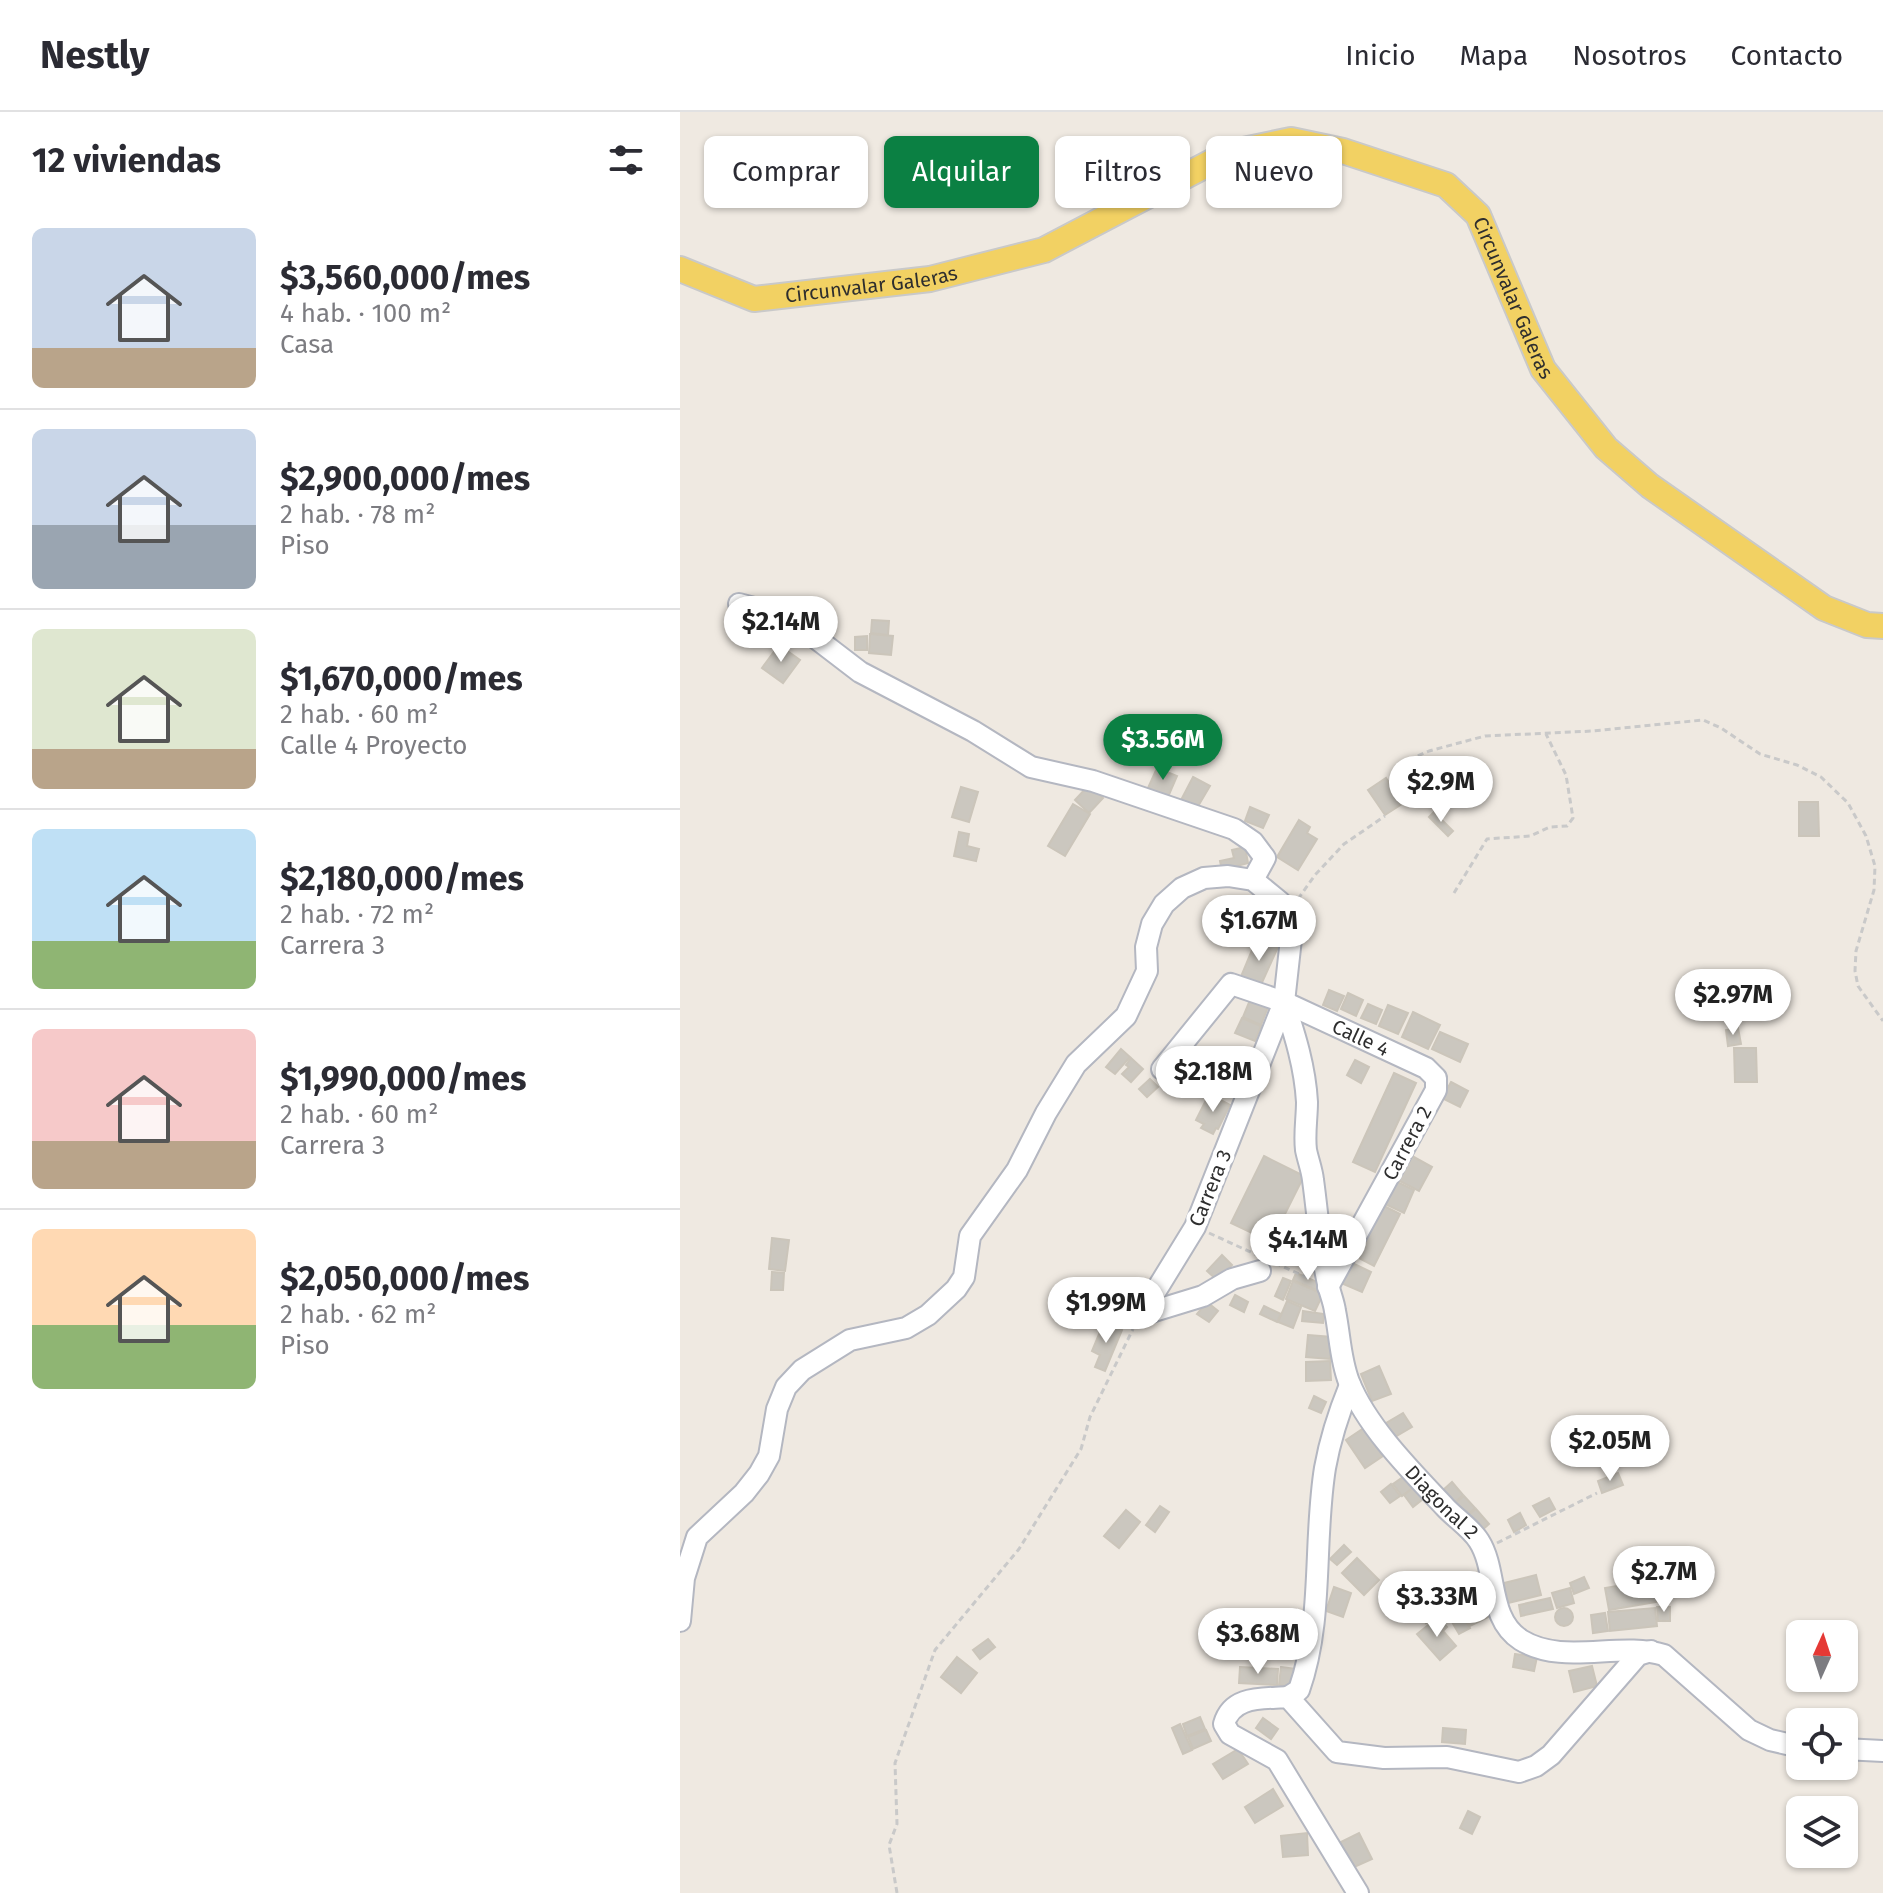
<!DOCTYPE html>
<html lang="es">
<meta charset="utf-8">
<style>
:root{--surface:#fff;--page:#f7f7f7;--text:#2b2b33;--muted:#7c7c81;--line:#e1e1e2;--accent:#0b8043}
body{margin:0;font-family:"Fira Sans",sans-serif;background:var(--page);color:var(--text);height:100vh;display:flex;flex-direction:column;font-size:30px;white-space:nowrap}
*{box-sizing:border-box;margin:0}
p{font-size:26px;color:var(--muted)}
.icon{flex:none;width:44px;height:44px;fill:none;stroke:currentColor;stroke-width:2;stroke-linecap:round;stroke-linejoin:round}
.map{position:relative;flex:1;overflow:hidden}
.side{display:flex;flex-direction:column;background:var(--surface);width:680px}
.side>*{flex:none}
.hud{position:absolute;left:24px;top:24px;width:760px;height:72px;display:flex;gap:16px}
.needle{width:52px;rotate:3deg}
.fabs{position:absolute;left:1106px;top:1508px;display:grid;gap:16px}
.fabs a{display:grid;place-items:center;width:72px;height:72px;border-radius:12px;background:var(--surface);box-shadow:0 2px 6px #0004;font-size:40px}
.price{position:absolute;translate:-50% -68px;padding:0 18px;border-radius:28px;background:#fff;color:#222;font-size:26px;line-height:52px;filter:drop-shadow(0 2px 4px #0008)}
.price::after{content:'';position:absolute;left:50%;top:48px;width:24px;height:18px;margin-left:-12px;background:inherit;clip-path:polygon(0 0,100% 0,50% 100%)}
.price.current{background:var(--accent);color:#fff}
ul{padding:0;list-style:none}
li{display:flex;align-items:center;gap:24px;height:200px;padding:0 32px}
li+li{border-top:2px solid var(--line)}
li span{display:grid;place-items:center;flex:none;width:224px;height:160px;border-radius:12px;color:#555}
li>.icon{margin-inline-start:auto}
span .icon{width:96px;height:96px;fill:#fffc;stroke-width:1}
li b{font-size:34px}
h2{display:flex;justify-content:space-between;align-items:center;height:96px;padding:0 32px;font-size:34px}
.chip{padding:0 28px;border-radius:12px;background:var(--surface);box-shadow:0 2px 6px #0004;font-size:28px;line-height:72px}
.chip.current{background:var(--accent);color:#fff}
header{display:flex;align-items:center;gap:48px;box-sizing:border-box;height:112px;padding:0 40px;background:var(--surface);border-bottom:2px solid var(--line)}
header strong{font-size:38px}
nav{display:flex;gap:44px;margin-inline-start:auto;font-size:28px}
main{display:flex;flex:1;min-height:0}
.map>svg:first-child{display:block}
.building{fill:#cbc7bf;stroke:#cbc5ba;stroke-width:2}
.lines{fill:none;stroke-linecap:round;stroke-linejoin:round}
.minor-casing{stroke:#b4b7c1;stroke-width:24}
.major-casing{stroke:#c9c9c9;stroke-width:28}
.path{stroke:#c9c9c9;stroke-width:3;stroke-dasharray:6 4;stroke-linecap:butt}
.minor{stroke:#fff;stroke-width:20}
.major{stroke:#f2d163;stroke-width:24}
.labels{text-anchor:middle;dominant-baseline:central;stroke-width:8;stroke-linejoin:round;paint-order:stroke}
.street-label{font-size:20px;fill:#2e2e2e;stroke:#fff}
</style>
<header>
<strong>Nestly</strong>
<nav><a>Inicio</a><a>Mapa</a><a>Nosotros</a><a>Contacto</a></nav>
</header>
<main>
<section class="side">
<h2>12 viviendas<svg class="icon" aria-label="filters" viewBox="0 0 24 24"><path d="M4 7h16M4 17h16"/><circle cx="9" cy="7" r="2"/><circle cx="15" cy="17" r="2"/></svg></h2>
<ul>
<li><span style="background:linear-gradient(#c9d6e8 75%,#b9a48a 0)"><svg class="icon" aria-label="home" viewBox="0 0 24 24"><path d="M3 11l9-7 9 7M6 9v11h12V9"/></svg></span><div><b>$3,560,000/mes</b><p>4 hab. · 100 m²</p><p>Casa</p></div></li>
<li><span style="background:linear-gradient(#c9d6e8 60%,#9aa5b1 0)"><svg class="icon" aria-label="home" viewBox="0 0 24 24"><path d="M3 11l9-7 9 7M6 9v11h12V9"/></svg></span><div><b>$2,900,000/mes</b><p>2 hab. · 78 m²</p><p>Piso</p></div></li>
<li><span style="background:linear-gradient(#dfe7d0 75%,#b9a48a 0)"><svg class="icon" aria-label="home" viewBox="0 0 24 24"><path d="M3 11l9-7 9 7M6 9v11h12V9"/></svg></span><div><b>$1,670,000/mes</b><p>2 hab. · 60 m²</p><p>Calle 4 Proyecto</p></div></li>
<li><span style="background:linear-gradient(#bfe0f5 70%,#8fb573 0)"><svg class="icon" aria-label="home" viewBox="0 0 24 24"><path d="M3 11l9-7 9 7M6 9v11h12V9"/></svg></span><div><b>$2,180,000/mes</b><p>2 hab. · 72 m²</p><p>Carrera 3</p></div></li>
<li><span style="background:linear-gradient(#f6c9c9 70%,#b9a48a 0)"><svg class="icon" aria-label="home" viewBox="0 0 24 24"><path d="M3 11l9-7 9 7M6 9v11h12V9"/></svg></span><div><b>$1,990,000/mes</b><p>2 hab. · 60 m²</p><p>Carrera 3</p></div></li>
<li><span style="background:linear-gradient(#ffd9b3 60%,#8fb573 0)"><svg class="icon" aria-label="home" viewBox="0 0 24 24"><path d="M3 11l9-7 9 7M6 9v11h12V9"/></svg></span><div><b>$2,050,000/mes</b><p>2 hab. · 62 m²</p><p>Piso</p></div></li>
</ul>
</section>
<div class="map">
<svg width="1203" height="1781" viewBox="0 0 1203 1781">
<rect width="100%" height="100%" fill="#efe9e1"/>
<g class="building">
<path d="M192 508 209 509 208 523 191 521Z"/>
<path d="M190 522 213 524 211 543 189 541Z"/>
<path d="M187 524V538H175V525Z"/>
<path d="M99 533 120 548 103 571 82 556Z"/>
<path d="M772 651 784 671 778 675 766 655Z"/>
<path d="M477 656 497 664 488 685 468 676Z"/>
<path d="M513 665 530 674 517 696 501 688Z"/>
<path d="M706 666 722 692 705 703 688 678Z"/>
<path d="M409 673 423 686 409 701 395 688Z"/>
<path d="M281 675 298 680 289 710 272 705Z"/>
<path d="M1119 690H1138L1139 724H1119Z"/>
<path d="M393 692 410 702 385 744 368 734Z"/>
<path d="M570 695 589 703 583 716 565 709Z"/>
<path d="M754 700 773 719 768 724 749 705Z"/>
<path d="M619 708 630 715 627 721 637 727 618 758 597 745Z"/>
<path d="M279 720 289 722 287 734 299 737 296 749 274 744Z"/>
<path d="M565 735 568 751 542 758 540 749 554 746 552 738Z"/>
<path d="M577 826 598 835 580 875 560 867Z"/>
<path d="M649 878 664 884 657 899 643 893Z"/>
<path d="M668 881 683 888 676 904 661 897Z"/>
<path d="M570 888 588 895 581 913 563 905Z"/>
<path d="M688 892 702 898 696 912 681 906Z"/>
<path d="M708 893 728 901 718 922 699 914Z"/>
<path d="M733 900 760 913 748 937 722 925Z"/>
<path d="M562 906 581 914 575 929 555 921Z"/>
<path d="M1058 916 1061 932 1048 934 1046 918Z"/>
<path d="M760 920 788 932 780 950 752 937Z"/>
<path d="M1054 936H1076L1077 970H1055Z"/>
<path d="M441 937 450 945 435 962 426 955Z"/>
<path d="M451 946 463 957 451 970 442 962 449 955 446 953Z"/>
<path d="M675 948 689 955 681 971 667 963Z"/>
<path d="M714 961 736 971 695 1060 673 1050Z"/>
<path d="M470 967 478 975 467 985 459 977Z"/>
<path d="M771 970 788 979 780 995 762 986Z"/>
<path d="M529 982 550 993 538 1017 536 1016 533 1022 521 1016 524 1012 516 1008Z"/>
<path d="M584 1044 624 1064 591 1130 551 1111Z"/>
<path d="M732 1044 752 1055 739 1079 718 1068Z"/>
<path d="M715 1069 734 1078 724 1101 705 1092Z"/>
<path d="M702 1093 720 1102 694 1154 677 1145Z"/>
<path d="M92 1126 109 1128 105 1159 89 1157Z"/>
<path d="M542 1143 552 1153 537 1168 527 1159Z"/>
<path d="M670 1150 691 1160 682 1180 661 1171Z"/>
<path d="M92 1160 104 1161 103 1178H91Z"/>
<path d="M616 1161 644 1173 641 1180 613 1168Z"/>
<path d="M603 1166 611 1169 603 1188 595 1184Z"/>
<path d="M613 1169 643 1182 635 1199 606 1187Z"/>
<path d="M555 1183 568 1190 564 1200 550 1193Z"/>
<path d="M607 1189 621 1195 613 1216 598 1210Z"/>
<path d="M527 1190 538 1199 529 1210 517 1202Z"/>
<path d="M584 1194 601 1202 597 1210 580 1202Z"/>
<path d="M623 1199 644 1202 643 1211 622 1209Z"/>
<path d="M424 1210 442 1218 425 1259 415 1255 420 1243 412 1239Z"/>
<path d="M628 1223 652 1225 650 1247 626 1245Z"/>
<path d="M650 1249 651 1268 626 1269V1250Z"/>
<path d="M699 1254 711 1282 692 1289 681 1262Z"/>
<path d="M634 1284 646 1290 641 1301 629 1296Z"/>
<path d="M723 1301 732 1315 715 1325 706 1311Z"/>
<path d="M684 1316 703 1344 685 1356 666 1328Z"/>
<path d="M938 1361 943 1373 922 1381 918 1369Z"/>
<path d="M726 1363 734 1375 722 1384 713 1372Z"/>
<path d="M772 1370 783 1383 774 1391 763 1378Z"/>
<path d="M711 1372 720 1384 710 1391 701 1380Z"/>
<path d="M734 1375 743 1387 733 1395 724 1383Z"/>
<path d="M784 1384 795 1396 786 1404 775 1391Z"/>
<path d="M869 1386 875 1397 860 1405 853 1394Z"/>
<path d="M480 1394 489 1400 475 1420 466 1413Z"/>
<path d="M796 1397 809 1412 800 1420 787 1404Z"/>
<path d="M446 1398 460 1410 439 1436 424 1424Z"/>
<path d="M840 1401 846 1413 834 1420 828 1408Z"/>
<path d="M664 1433 671 1440 657 1453 650 1447Z"/>
<path d="M677 1446 699 1468 684 1483 662 1461Z"/>
<path d="M856 1463 861 1483 828 1491 824 1471Z"/>
<path d="M904 1465 909 1476 894 1482 890 1471Z"/>
<path d="M978 1467 982 1489 929 1498 925 1476Z"/>
<path d="M654 1475 671 1481 663 1505 646 1499Z"/>
<path d="M890 1476 894 1491 877 1496 872 1481Z"/>
<path d="M870 1486 873 1497 841 1504 839 1493Z"/>
<path d="M803 1490 810 1504 790 1514 783 1500Z"/>
<path d="M747 1492 756 1504 746 1511 738 1499Z"/>
<path d="M977 1495H990V1509H978Z"/>
<circle cx="884" cy="1505" r="9"/>
<path d="M975 1496 977 1514 930 1519 928 1500Z"/>
<path d="M616 1497 617 1523H600L599 1498Z"/>
<path d="M780 1499 790 1516 779 1522 769 1505Z"/>
<path d="M925 1501 928 1519 913 1521 911 1503Z"/>
<path d="M758 1505 767 1515 763 1519 776 1534 760 1548 737 1522Z"/>
<path d="M308 1527 315 1535 300 1547 293 1538Z"/>
<path d="M835 1542 857 1545 854 1559 833 1555Z"/>
<path d="M277 1545 297 1561 281 1581 261 1565Z"/>
<path d="M912 1554 917 1574 894 1580 889 1559Z"/>
<path d="M560 1555 598 1557 597 1573 559 1571Z"/>
<path d="M601 1555 617 1557 615 1575 599 1573Z"/>
<path d="M520 1605 525 1617 507 1624 503 1612Z"/>
<path d="M583 1606 598 1617 591 1627 576 1616Z"/>
<path d="M500 1612 512 1638 503 1642 492 1616Z"/>
<path d="M763 1616 786 1618 785 1632 762 1630Z"/>
<path d="M526 1618 531 1629 513 1637 508 1625Z"/>
<path d="M558 1637 568 1652 543 1667 533 1652Z"/>
<path d="M593 1677 603 1694 575 1711 565 1695Z"/>
<path d="M788 1699 800 1705 792 1722 780 1716Z"/>
<path d="M627 1721 628 1743 603 1745 601 1724Z"/>
<path d="M679 1721 692 1747 672 1756 659 1731Z"/>
</g>
<g class="lines">
<defs>
<g id="minor">
<path d="M59 492 89 500 133 524 180 560 293 619 351 655 413 669 554 717 573 730 585 746 573 768"/>
<path id="s1" d="M604 890C615 923 625 955 627 990 627 1006 624 1022 626 1038 628 1048 632 1058 633 1068 638 1104 640 1140 649 1176 651 1184 654 1191 655 1199 660 1223 660 1247 669 1270 687 1315 732 1360 765 1395 775 1406 791 1416 799 1429 818 1459 807 1506 841 1528 883 1554 939 1529 984 1543L1069 1618 1090 1628 1120 1635"/>
<path id="s2" d="M482 957 551 872 604 890 746 956 756 966V978L648 1175"/>
<path d="M461 1203 523 1184 552 1167 580 1159"/>
<path d="M0 1509 4 1466 17 1425 64 1381 79 1362 89 1344 97 1297 106 1275 122 1258 170 1228 226 1216 248 1203 276 1177 284 1165 290 1124 337 1058 366 1001 396 952 446 904 467 859 466 835 472 812 484 792 502 776 524 766 548 764 573 768 600 790 607 804 611 827 604 890 515 1115 461 1203"/>
<path d="M608 1585 619 1578C644 1507 633 1430 645 1356 650 1328 659 1300 670 1273"/>
<path d="M1164 1637 1203 1639"/>
<path d="M678 1781 597 1648 550 1622 544 1612C552 1583 583 1587 608 1585L657 1640 704 1646 767 1645 839 1660 856 1654 871 1643 958 1543 971 1539"/>
</g>
<g id="major">
<path id="s3" d="M0 157 74 187 250 167 364 138 549 41 611 28 663 39 766 73 798 103 863 257 926 336 970 374 1144 496 1187 513 1203 514"/>
</g>
</defs>
<use href="#minor" class="minor-casing"/>
<use href="#major" class="major-casing"/>
<g class="path">
<path d="M713 660 724 650 749 639 805 624 913 619 1023 608 1041 616 1080 642 1117 653 1141 665 1168 691 1186 724 1195 754 1194 778 1176 839 1175 859 1178 874 1203 909"/>
<path d="M774 781 807 727 850 724 870 715 887 714 893 706 886 663 866 622"/>
<path d="M618 787 635 763 664 732 705 704"/>
<path d="M529 1121 577 1143"/>
<path d="M595 1151 628 1166"/>
<path d="M817 1431 917 1381"/>
<path d="M217 1781 209 1733 217 1712 215 1651 255 1538 339 1437 401 1337 410 1305 453 1217"/>
</g>
<use href="#minor" class="minor"/>
<use href="#major" class="major"/>
</g>
<g class="labels">
<g class="street-label">
<text stroke="none"><textPath href="#s3" startOffset="198">Circunvalar Galeras</textPath></text>
<text stroke="none"><textPath href="#s3" startOffset="942">Circunvalar Galeras</textPath></text>
<text stroke="none"><textPath href="#s2" startOffset="250">Calle 4</textPath></text>
<text transform="translate(727 1031) rotate(-62)">Carrera 2</text>
<text transform="translate(530 1076) rotate(-68)">Carrera 3</text>
<text stroke="none"><textPath href="#s1" startOffset="540">Diagonal 2</textPath></text>
</g>
</g>
</svg>
<div class="fabs">
<a><svg class="needle" viewBox="-14 -14 28 28"><path d="M0-13l5 13h-10z" fill="#e53935"/><path d="M0 13l5-13h-10z" fill="#7c7c81"/></svg></a>
<a><svg class="icon" aria-label="locate" viewBox="0 0 24 24"><circle cx="12" cy="12" r="6"/><path d="M12 2v4M12 18v4M2 12h4M18 12h4"/></svg></a>
<a><svg class="icon" aria-label="layers" viewBox="0 0 24 24"><path d="M12 4l9 5-9 5-9-5zM3 14l9 5 9-5"/></svg></a>
</div>
<b class="price" style="left:101px;top:552px">$2.14M</b>
<b class="price current" style="left:483px;top:670px">$3.56M</b>
<b class="price" style="left:761px;top:712px">$2.9M</b>
<b class="price" style="left:579px;top:851px">$1.67M</b>
<b class="price" style="left:1053px;top:925px">$2.97M</b>
<b class="price" style="left:533px;top:1002px">$2.18M</b>
<b class="price" style="left:628px;top:1170px">$4.14M</b>
<b class="price" style="left:426px;top:1233px">$1.99M</b>
<b class="price" style="left:930px;top:1371px">$2.05M</b>
<b class="price" style="left:984px;top:1502px">$2.7M</b>
<b class="price" style="left:757px;top:1527px">$3.33M</b>
<b class="price" style="left:578px;top:1564px">$3.68M</b>
<div class="hud">
<a class="chip">Comprar</a>
<a class="chip current">Alquilar</a>
<a class="chip">Filtros</a>
<a class="chip">Nuevo</a>
</div>
</div>
</main>
